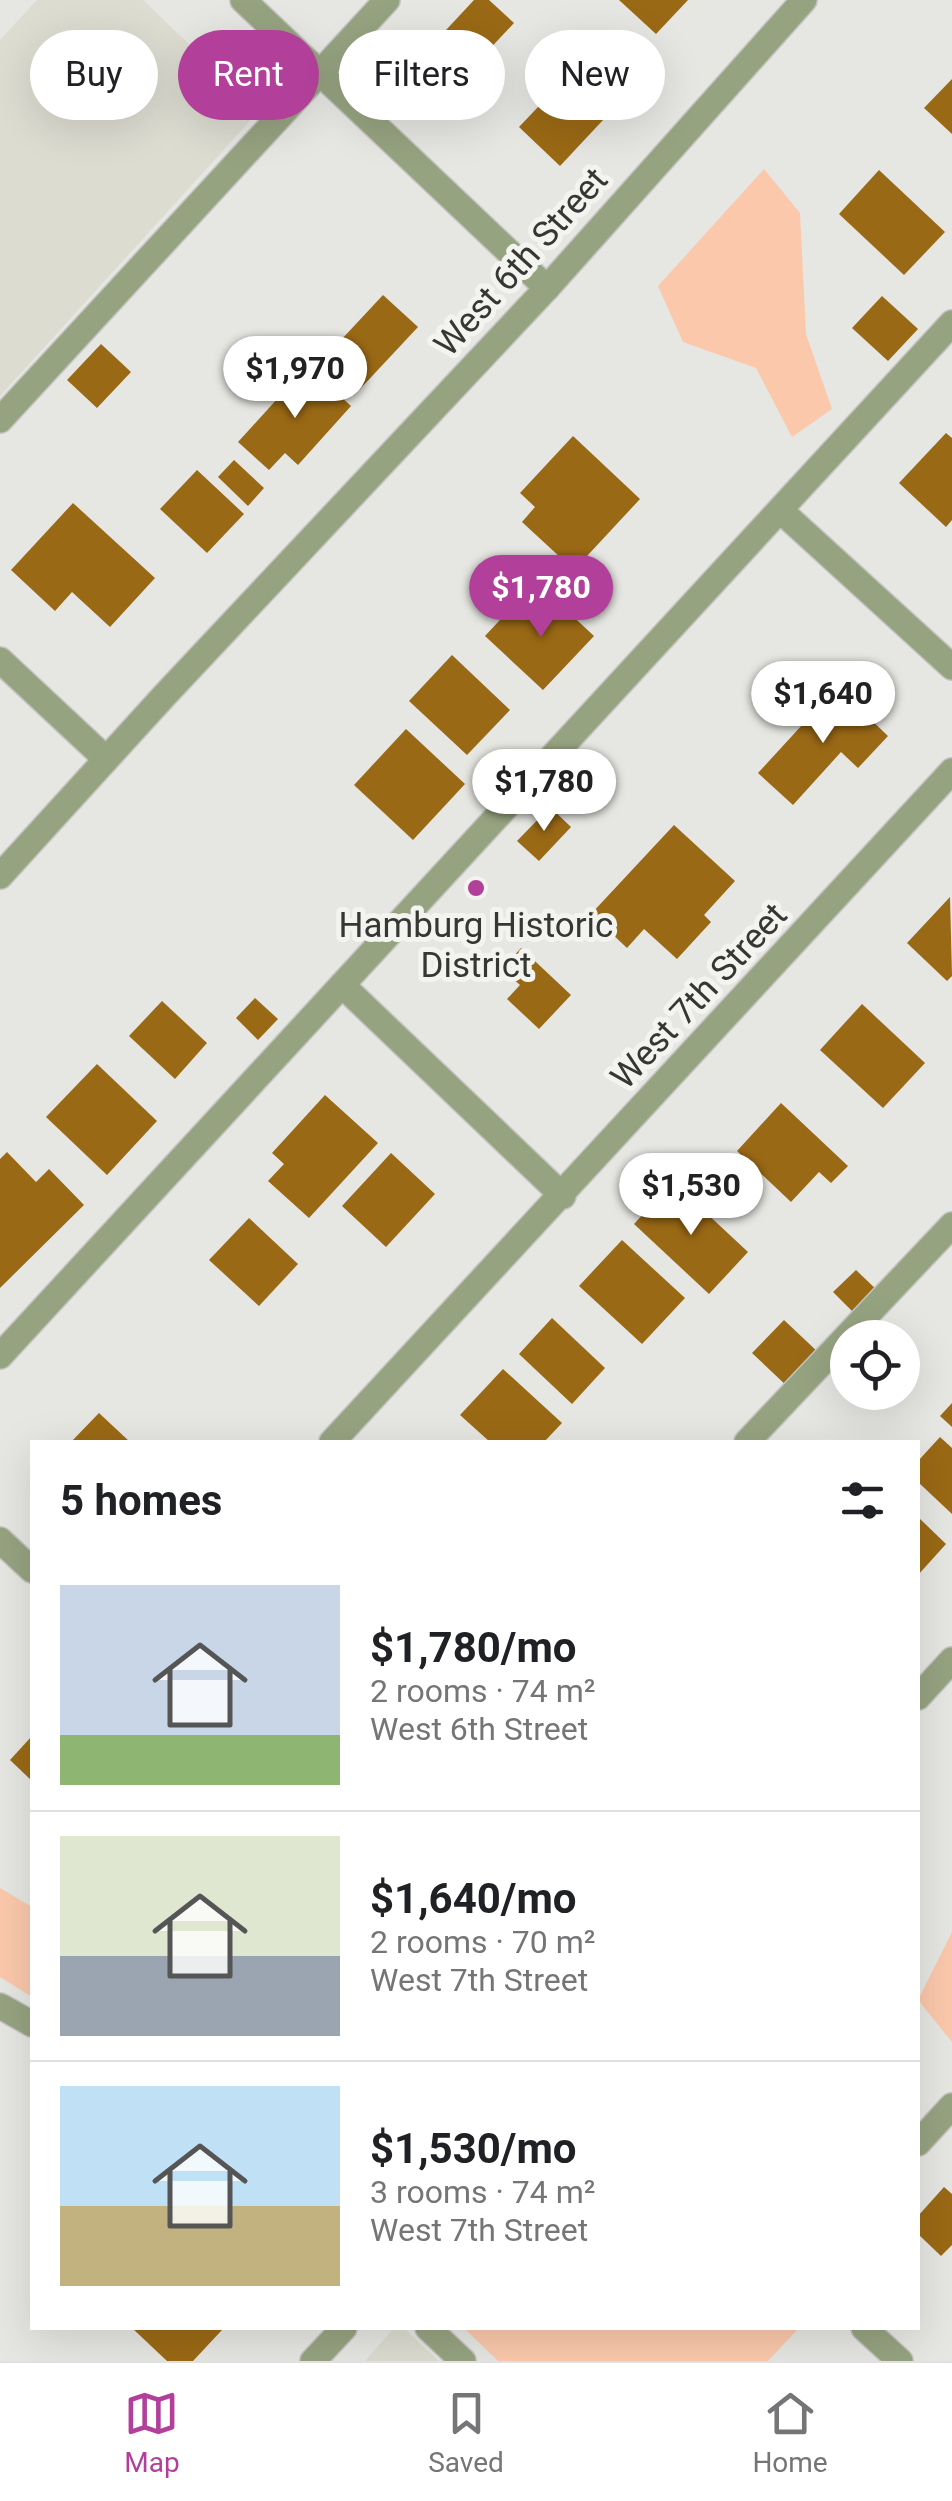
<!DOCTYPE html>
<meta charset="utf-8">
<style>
:root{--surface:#fff;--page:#f2f2f2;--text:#202124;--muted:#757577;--line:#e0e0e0;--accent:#b23f99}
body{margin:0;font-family:Roboto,sans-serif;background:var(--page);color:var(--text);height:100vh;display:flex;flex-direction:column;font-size:38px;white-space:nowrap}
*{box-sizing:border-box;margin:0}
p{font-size:32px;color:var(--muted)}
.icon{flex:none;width:55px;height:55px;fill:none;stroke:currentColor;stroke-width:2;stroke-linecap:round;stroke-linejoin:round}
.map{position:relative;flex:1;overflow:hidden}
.details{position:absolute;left:30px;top:1440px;width:890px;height:890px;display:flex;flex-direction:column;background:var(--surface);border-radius:0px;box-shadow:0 10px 40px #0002}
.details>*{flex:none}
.top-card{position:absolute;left:30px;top:30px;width:892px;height:90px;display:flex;gap:20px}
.buttons{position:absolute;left:830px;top:1320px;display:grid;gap:20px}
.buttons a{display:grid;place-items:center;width:90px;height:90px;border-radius:50%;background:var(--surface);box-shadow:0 10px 40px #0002;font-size:50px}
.price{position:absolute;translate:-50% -85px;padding:0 22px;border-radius:35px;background:#fff;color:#222;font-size:32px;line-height:65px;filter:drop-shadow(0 2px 5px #0008)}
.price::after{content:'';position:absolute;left:50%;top:60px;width:30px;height:22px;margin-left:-15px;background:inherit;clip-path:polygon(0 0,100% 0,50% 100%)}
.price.current{background:var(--accent);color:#fff}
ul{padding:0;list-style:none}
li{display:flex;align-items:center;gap:30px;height:250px;padding:0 30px}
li+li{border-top:2px solid var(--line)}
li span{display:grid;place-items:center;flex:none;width:280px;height:200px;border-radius:0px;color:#555}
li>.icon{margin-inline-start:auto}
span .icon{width:120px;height:120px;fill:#fffc;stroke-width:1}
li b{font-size:42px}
h2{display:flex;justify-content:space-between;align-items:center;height:120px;padding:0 30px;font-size:42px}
.tag{padding:0 35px;border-radius:45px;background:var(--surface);box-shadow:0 10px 40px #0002;font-size:35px;line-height:90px}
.tag.current{background:var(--accent);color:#fff}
.tab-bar{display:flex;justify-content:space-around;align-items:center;height:140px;border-top:2px solid var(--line);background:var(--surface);font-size:28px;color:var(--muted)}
.tab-bar a{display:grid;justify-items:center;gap:5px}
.tab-bar .current{color:var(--accent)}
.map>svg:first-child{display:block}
.built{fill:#dddcd1}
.green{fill:#fbc8ac}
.building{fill:#9a6915}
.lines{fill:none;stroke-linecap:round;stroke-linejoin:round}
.minor-casing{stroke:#c3c3bf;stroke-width:28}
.minor{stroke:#96a381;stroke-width:25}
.poi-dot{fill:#b23f99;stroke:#f3f3f0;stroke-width:4}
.labels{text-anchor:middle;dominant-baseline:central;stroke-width:10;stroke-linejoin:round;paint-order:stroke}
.street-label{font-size:35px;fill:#363634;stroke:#f3f3f0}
.poi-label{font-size:35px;fill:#363634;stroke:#f3f3f0}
</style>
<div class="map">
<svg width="952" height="2361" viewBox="0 0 952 2361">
<rect width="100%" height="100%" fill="#e6e6e2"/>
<g class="built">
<path d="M37 0H143L259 111 0 396V40Z"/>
<path d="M394 2328H404L439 2361H365Z"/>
</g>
<g class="green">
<path d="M764 169 800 213 806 334 832 409 792 437 756 368 683 342 658 286Z"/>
<path d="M0 1888 32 1907V1997L0 1977Z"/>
<path d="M952 1932V2042L918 2000Z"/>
<path d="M464 2328H799L768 2361H498Z"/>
</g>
<g class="building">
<path d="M474 0H489L514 23 466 74 433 44Z"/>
<path d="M619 0H688L656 34Z"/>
<path d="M577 66 618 104 560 166 519 127Z"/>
<path d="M952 79V134L924 108Z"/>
<path d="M879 170 945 232 904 275 839 214Z"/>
<path d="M383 295 418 327 360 389 326 356Z"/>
<path d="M882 296 918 329 888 361 852 328Z"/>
<path d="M101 344 131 372 97 408 67 380Z"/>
<path d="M307 366 351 406 298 465 285 453 269 470 238 442Z"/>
<path d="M946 433 952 438V520L946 527 899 483Z"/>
<path d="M573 436 640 499 574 570 522 522 535 507 520 493Z"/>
<path d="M234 460 264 488 248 506 218 477Z"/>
<path d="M197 470 244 514 207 553 160 509Z"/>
<path d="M73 503 155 578 110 627 72 592 55 611 11 570Z"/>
<path d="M550 595 594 636 543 690 485 636 512 607 526 620Z"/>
<path d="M452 655 510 710 467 755 409 701Z"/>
<path d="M837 687 888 736 858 768 841 752 793 805 758 773Z"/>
<path d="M406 729 465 784 413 840 354 785Z"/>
<path d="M550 807 571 827 539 861 517 841Z"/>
<path d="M674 825 735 881 704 915 711 922 677 959 644 929 627 948 591 914Z"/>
<path d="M950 897 952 976 947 981 907 943Z"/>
<path d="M521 948 571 995 539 1029 507 999 520 985 502 969Z"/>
<path d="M255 998 278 1019 258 1040 236 1018Z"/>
<path d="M162 1001 207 1043 175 1079 129 1036Z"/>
<path d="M862 1004 925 1063 883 1108 820 1050Z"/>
<path d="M97 1064 157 1121 107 1175 46 1117Z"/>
<path d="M325 1095 378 1143 309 1218 268 1181 284 1164 272 1153Z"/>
<path d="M781 1103 848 1166 831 1183 819 1172 791 1202 737 1151Z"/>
<path d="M7 1152 36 1182 49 1169 84 1205 0 1288V1159Z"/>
<path d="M391 1153 435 1194 386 1247 342 1206Z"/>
<path d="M673 1182 748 1252 709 1294 634 1224Z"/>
<path d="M249 1218 298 1264 259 1306 209 1260Z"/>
<path d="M622 1240 685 1298 642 1344 579 1286Z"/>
<path d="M856 1270 880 1293 857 1316 833 1292Z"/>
<path d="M552 1318 605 1368 572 1404 519 1354Z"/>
<path d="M784 1320 820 1354 789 1388 752 1353Z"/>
<path d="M503 1369 562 1423 544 1442H490L460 1415Z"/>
<path d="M952 1403V1427L940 1416Z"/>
<path d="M99 1413 130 1442H71Z"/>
<path d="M940 1437 952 1448V1514L918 1482V1461Z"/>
<path d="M918 1517 946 1544 918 1575Z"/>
<path d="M32 1736V1781L10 1760Z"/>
<path d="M944 2187 952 2194V2245L941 2256 918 2234V2216Z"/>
<path d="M132 2328H219L222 2330 193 2361H167Z"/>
</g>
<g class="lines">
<defs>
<g id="minor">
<path d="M243 0 547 288"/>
<path d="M0 420 387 0"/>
<path d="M781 511 952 667"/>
<path d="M0 660 106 759"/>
<path d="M0 876 164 696 547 288 804 0"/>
<path d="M342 985 563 1196"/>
<path d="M0 1356 952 323"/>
<path d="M332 1442 952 771"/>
<path d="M747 1442 952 1225"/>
<path d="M0 1540 32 1570"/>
<path d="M918 1697 952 1660"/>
<path d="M0 2006 32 2024"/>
<path d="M918 2143 952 2106"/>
<path d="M428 2328 463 2361"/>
<path d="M864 2328 900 2361"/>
<path d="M313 2361 344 2328"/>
</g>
</defs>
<use href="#minor" class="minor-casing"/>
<use href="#minor" class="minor"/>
</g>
<circle class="poi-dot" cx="476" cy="888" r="10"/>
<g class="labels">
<g class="street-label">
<text transform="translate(521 262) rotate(-48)">West 6th Street</text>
<text transform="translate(699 996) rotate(-47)">West 7th Street</text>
</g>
<g class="poi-label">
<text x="476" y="925">Hamburg Historic<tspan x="476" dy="40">District</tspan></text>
</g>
</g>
</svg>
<div class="buttons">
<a><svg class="icon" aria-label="locate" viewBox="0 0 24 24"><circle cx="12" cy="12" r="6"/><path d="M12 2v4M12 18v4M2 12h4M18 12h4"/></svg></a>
</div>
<b class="price" style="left:295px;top:421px">$1,970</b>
<b class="price current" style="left:541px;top:640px">$1,780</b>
<b class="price" style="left:823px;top:746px">$1,640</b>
<b class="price" style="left:544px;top:834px">$1,780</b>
<b class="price" style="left:691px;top:1238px">$1,530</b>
<div class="top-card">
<a class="tag">Buy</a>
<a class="tag current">Rent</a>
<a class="tag">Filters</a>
<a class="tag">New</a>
</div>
<section class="details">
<h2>5 homes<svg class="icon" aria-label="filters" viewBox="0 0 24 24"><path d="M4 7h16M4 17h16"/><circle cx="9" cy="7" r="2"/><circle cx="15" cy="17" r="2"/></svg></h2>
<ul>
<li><span style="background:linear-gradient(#c9d6e8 75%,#8fb573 0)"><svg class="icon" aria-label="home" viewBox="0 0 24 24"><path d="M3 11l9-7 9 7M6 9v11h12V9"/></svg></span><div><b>$1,780/mo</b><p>2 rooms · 74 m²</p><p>West 6th Street</p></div></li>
<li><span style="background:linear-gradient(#dfe7d0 60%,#9aa5b1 0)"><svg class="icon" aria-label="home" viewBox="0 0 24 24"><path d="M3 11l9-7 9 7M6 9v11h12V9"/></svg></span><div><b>$1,640/mo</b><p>2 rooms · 70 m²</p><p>West 7th Street</p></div></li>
<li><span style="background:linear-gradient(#bfe0f5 60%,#c2b280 0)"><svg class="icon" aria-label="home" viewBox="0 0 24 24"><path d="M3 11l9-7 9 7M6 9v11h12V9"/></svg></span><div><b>$1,530/mo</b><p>3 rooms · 74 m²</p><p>West 7th Street</p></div></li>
</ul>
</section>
</div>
<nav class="tab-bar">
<a class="current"><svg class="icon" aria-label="map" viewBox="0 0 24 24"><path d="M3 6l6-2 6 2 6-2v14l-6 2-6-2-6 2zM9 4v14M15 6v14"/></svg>Map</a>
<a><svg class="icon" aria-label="saved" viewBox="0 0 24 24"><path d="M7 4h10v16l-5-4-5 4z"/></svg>Saved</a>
<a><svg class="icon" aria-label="home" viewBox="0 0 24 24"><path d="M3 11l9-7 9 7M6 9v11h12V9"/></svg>Home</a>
</nav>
